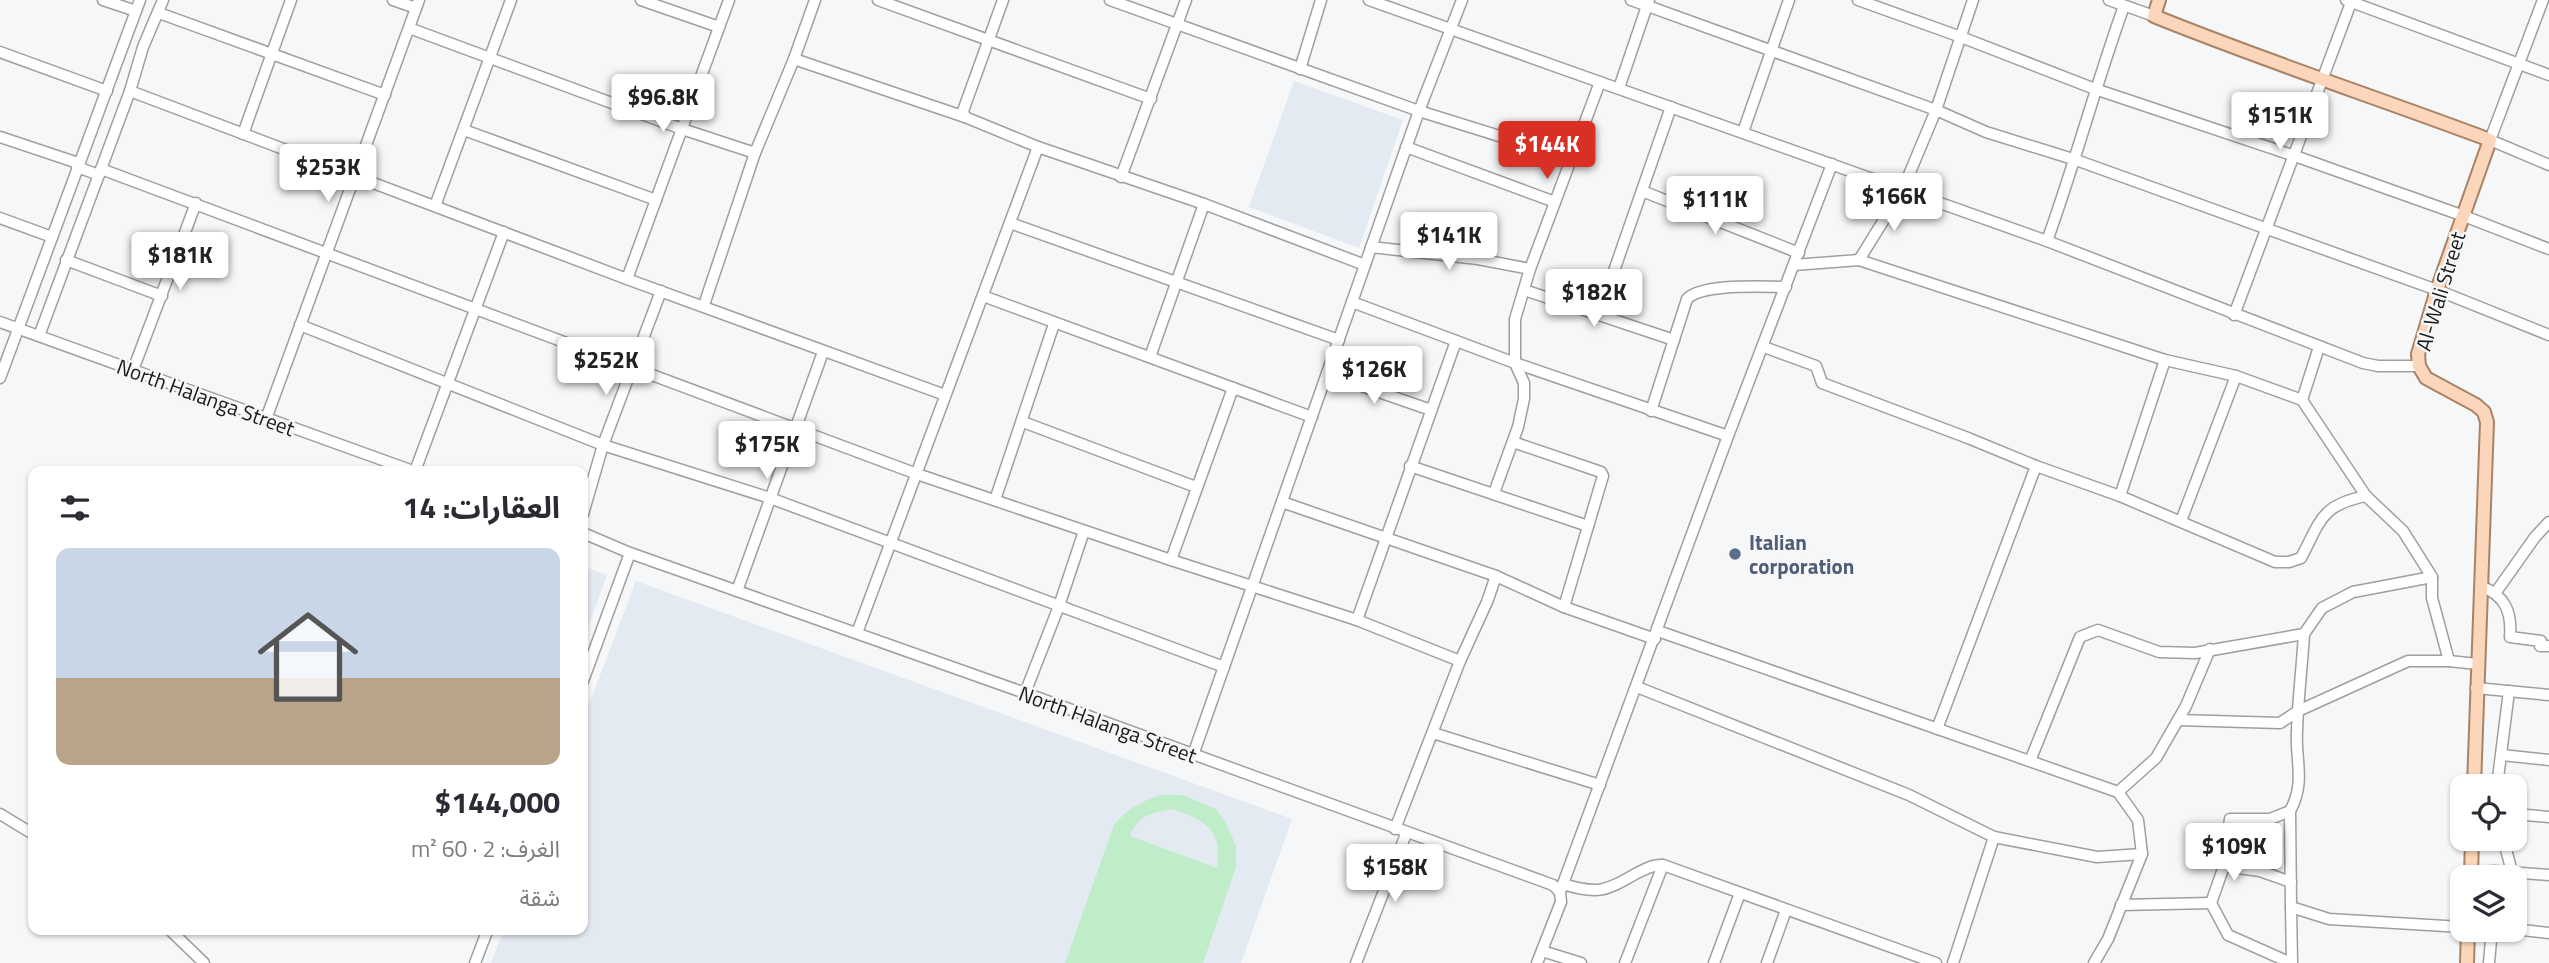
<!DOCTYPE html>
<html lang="ar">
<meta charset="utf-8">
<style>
:root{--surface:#fff;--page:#f7f7f7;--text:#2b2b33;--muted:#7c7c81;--line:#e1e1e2;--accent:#d93025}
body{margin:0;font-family:"Titillium Web","Noto Sans Arabic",sans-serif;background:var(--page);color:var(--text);direction:rtl;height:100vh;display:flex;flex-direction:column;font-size:26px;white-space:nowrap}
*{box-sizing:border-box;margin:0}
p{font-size:23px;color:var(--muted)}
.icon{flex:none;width:38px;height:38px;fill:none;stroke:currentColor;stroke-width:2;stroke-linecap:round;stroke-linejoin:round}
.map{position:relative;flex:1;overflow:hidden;direction:ltr}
.details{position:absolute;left:28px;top:466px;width:560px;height:469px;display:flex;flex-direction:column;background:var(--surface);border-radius:14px;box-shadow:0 2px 5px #0004;direction:rtl}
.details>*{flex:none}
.fabs{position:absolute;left:2450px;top:774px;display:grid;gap:14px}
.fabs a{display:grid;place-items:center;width:77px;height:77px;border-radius:14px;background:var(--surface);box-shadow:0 2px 5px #0004;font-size:35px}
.price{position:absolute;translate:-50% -60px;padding:0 16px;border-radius:7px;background:#fff;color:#222;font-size:23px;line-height:46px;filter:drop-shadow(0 2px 4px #0008)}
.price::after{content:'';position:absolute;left:50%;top:42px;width:21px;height:16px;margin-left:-10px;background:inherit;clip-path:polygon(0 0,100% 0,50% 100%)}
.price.active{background:var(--accent);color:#fff}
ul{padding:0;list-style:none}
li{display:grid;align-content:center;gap:14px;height:371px;padding:0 28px}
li+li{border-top:2px solid var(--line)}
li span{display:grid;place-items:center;height:217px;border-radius:14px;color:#555}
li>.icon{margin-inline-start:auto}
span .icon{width:126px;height:126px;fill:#fffc;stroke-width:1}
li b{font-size:30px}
h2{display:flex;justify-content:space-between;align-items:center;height:84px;padding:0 28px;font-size:30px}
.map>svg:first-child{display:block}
.built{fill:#e4eaf1}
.green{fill:#c0edc9;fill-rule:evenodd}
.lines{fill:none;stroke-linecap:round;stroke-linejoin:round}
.minor-casing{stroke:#9e9fa0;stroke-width:13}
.major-casing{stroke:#aa8365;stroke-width:16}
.minor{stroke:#fff;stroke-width:10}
.major{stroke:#fbd6bb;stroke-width:12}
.service-dot{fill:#5c6f8a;stroke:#f6f7f8;stroke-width:2.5}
.labels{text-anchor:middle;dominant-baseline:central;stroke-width:5;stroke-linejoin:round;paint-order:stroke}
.street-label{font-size:21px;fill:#191a1a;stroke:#f6f7f8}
.service-label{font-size:21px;font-weight:bold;fill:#4e5e75;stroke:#f6f7f8;text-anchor:start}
</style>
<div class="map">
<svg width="2549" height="963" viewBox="0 0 2549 963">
<rect width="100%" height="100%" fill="#f6f7f8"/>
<g class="built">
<path d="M1294 81 1403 120 1359 248 1249 207Z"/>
<path d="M583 566 607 575 583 642Z"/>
<path d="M636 581 1292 819 1241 963H491L504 929H583V720Z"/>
</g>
<path class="green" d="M1160 795H1183L1216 809 1227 825 1236 846V867L1203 963H1065L1114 825C1127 809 1140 802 1160 795ZM1171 809C1203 818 1224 830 1217 868L1130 836C1139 815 1149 814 1171 809Z"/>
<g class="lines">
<defs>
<g id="minor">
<path d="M103 0 136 11"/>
<path d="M393 0 416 8"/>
<path d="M641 0 719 27"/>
<path d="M878 0 1151 99"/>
<path d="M1110 0 1419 111 1573 159"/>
<path d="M1369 0 2047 241 2363 363 2378 366H2419"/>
<path d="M1631 0 1936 110 1986 132 2076 160 2437 290 2549 335"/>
<path d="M1858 0 1961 37 2095 89 2295 156 2464 216 2549 249"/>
<path d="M2109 0 2154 16"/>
<path d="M2346 0 2549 75"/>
<path d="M2543 0 2490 140 2549 165"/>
<path d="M159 13 385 95"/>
<path d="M409 28 682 129 755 153"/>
<path d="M0 52 107 91"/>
<path d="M794 59 965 117"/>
<path d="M1300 69 1321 0"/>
<path d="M1619 88 1649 0"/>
<path d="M130 91 627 279 945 395"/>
<path d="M464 130 656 200"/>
<path d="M1743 132 1789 0"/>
<path d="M243 134 291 0"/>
<path d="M0 137 78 163"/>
<path d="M1038 147 1204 204 1365 265"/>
<path d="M1406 147 1555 202"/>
<path d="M77 167 99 175"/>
<path d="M101 169 917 474 1171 560 1357 620 1460 661"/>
<path d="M1121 177 1186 0"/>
<path d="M1642 191 1799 253"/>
<path d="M435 206 511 0"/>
<path d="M0 218 52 237"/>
<path d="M1010 223 1339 340"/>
<path d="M2047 241C2075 163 2096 84 2124 6"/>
<path d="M1371 247 1478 259 1530 269"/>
<path d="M66 260 162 296"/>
<path d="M1859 260 1903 189 1936 110 1973 0"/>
<path d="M1794 265 1859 260 2165 360 2236 376 2302 400 2366 496"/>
<path d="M627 279 729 0"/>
<path d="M1524 290 1674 340"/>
<path d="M983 296 1312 417"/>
<path d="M1352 302 1515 363 1728 436"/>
<path d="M704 305 755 153 794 59 815 0"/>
<path d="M1599 314 1671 107"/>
<path d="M2234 315 2352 0"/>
<path d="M0 322 413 471"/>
<path d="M300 325 603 445 770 498 1224 667"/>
<path d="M39 336 130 91 143 47 163 0"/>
<path d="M1764 347 1816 366 1822 383 1968 438 2036 466 2120 496 2275 562H2289L2301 558C2321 520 2321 505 2366 496L2403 531 2432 577V598L2449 661"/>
<path d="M1150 357 1204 204"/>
<path d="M133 370 196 203"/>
<path d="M1327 374 1431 410"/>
<path d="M0 378 140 0"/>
<path d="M2302 400 2319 347"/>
<path d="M1651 411 1687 299C1702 283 1764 287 1786 287"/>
<path d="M266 419 419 0"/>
<path d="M1023 422 1196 487"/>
<path d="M1513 442 1601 472 1603 476 1564 607"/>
<path d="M1410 466 1588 526"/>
<path d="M415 471 504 232"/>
<path d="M1494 493 1518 427 1524 399V383L1515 363V319L1530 269 1600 82"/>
<path d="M2120 496 2165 360"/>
<path d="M995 500 1054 324"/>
<path d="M1282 502 1496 576 1564 607 1655 639"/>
<path d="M583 514 603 445 661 291"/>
<path d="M2181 521 2236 376"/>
<path d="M583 533 630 553 1025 693 1553 885 1560 892 1561 902 1537 963"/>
<path d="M1171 560 1233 388"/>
<path d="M2481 586C2505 596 2512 611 2510 637L2541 641 2540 646H2549"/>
<path d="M737 591 823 352"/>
<path d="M2496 592 2535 537 2549 522"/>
<path d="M1357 620 1456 341"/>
<path d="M1658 631 2118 792 2138 820 2142 854 2108 939 2094 963"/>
<path d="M857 633 1038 147 965 117 963 111 1003 0"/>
<path d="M2304 634C2302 667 2298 699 2297 731 2295 760 2306 782 2290 811L2291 907 2329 919 2462 927"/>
<path d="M583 681 630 553"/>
<path d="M1637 687 1909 795 1994 837 2097 857 2142 854"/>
<path d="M2476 688 2549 695"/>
<path d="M1025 693 1059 606 1084 531"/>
<path d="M2178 720 2280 723 2298 711 2408 661H2449L2477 664"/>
<path d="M1937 729 2036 466"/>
<path d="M1433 733 1600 785"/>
<path d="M1193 755 1419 111 1462 0"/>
<path d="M2502 755 2549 760"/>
<path d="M2030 761 2080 637 2098 630 2159 652 2195 653 2304 634 2322 608 2353 592 2432 577"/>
<path d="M2497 786 2509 691"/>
<path d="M2118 792 2156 758 2186 706 2210 649"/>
<path d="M2290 811 2270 819H2230L2224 866 2211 903 2228 935 2291 963"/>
<path d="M0 814 33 834"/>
<path d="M2515 814 2549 817"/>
<path d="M1395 829 1460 661 1487 602 1496 576"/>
<path d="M2503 838 2512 872"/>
<path d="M2224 866 2260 871 2291 882"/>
<path d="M2471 873 2494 871 2549 875"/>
<path d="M1563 884C1598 895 1606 891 1637 873 1646 869 1653 864 1663 865L1936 963"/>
<path d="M1560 892 1728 436 1832 164"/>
<path d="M2121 905 2211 903"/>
<path d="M2291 907 2292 963"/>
<path d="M169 929 204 963"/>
<path d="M2514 929 2549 933"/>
<path d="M1542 951 1581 963"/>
<path d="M475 963 488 929"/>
<path d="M1356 963 1406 834"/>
<path d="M1625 963 1663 865"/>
<path d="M1714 963 1740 893"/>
<path d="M1767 963 1786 910"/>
<path d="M1953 963 1994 837"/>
<path d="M2489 963 2492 929"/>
</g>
<g id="major">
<path d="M2159 0 2154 16C2265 61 2378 98 2490 140L2437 290 2418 354 2419 366 2426 378 2476 405 2484 412 2487 422 2474 786"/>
<path d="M2471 877 2472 838"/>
<path d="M2467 963 2468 929"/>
</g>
</defs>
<use href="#minor" class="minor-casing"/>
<use href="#major" class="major-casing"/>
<use href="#minor" class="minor"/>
<use href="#major" class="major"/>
</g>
<circle class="service-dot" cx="1735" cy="554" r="7"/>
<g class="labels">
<g class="street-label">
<text transform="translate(2440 291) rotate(-73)">Al-Wali Street</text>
<text transform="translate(206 397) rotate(20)">North Halanga Street</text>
<text transform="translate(1108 724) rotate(20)">North Halanga Street</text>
</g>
<g class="service-label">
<text x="1749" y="542">Italian<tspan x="1749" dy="24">corporation</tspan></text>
</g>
</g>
</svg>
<div class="fabs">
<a><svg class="icon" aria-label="locate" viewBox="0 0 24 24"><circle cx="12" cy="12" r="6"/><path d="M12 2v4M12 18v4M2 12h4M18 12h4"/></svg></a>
<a><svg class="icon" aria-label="layers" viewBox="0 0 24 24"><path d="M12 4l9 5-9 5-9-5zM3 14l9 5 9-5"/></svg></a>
</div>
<b class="price" style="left:663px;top:134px">$96.8K</b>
<b class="price" style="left:2280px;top:152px">$151K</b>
<b class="price active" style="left:1547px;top:181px">$144K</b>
<b class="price" style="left:328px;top:204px">$253K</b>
<b class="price" style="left:1894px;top:233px">$166K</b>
<b class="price" style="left:1715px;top:236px">$111K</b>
<b class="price" style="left:1449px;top:272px">$141K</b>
<b class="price" style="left:180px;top:292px">$181K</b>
<b class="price" style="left:1594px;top:329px">$182K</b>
<b class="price" style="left:606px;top:397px">$252K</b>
<b class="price" style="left:1374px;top:406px">$126K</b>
<b class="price" style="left:767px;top:481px">$175K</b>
<b class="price" style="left:2234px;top:883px">$109K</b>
<b class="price" style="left:1395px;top:904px">$158K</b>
<section class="details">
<h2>العقارات: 14<svg class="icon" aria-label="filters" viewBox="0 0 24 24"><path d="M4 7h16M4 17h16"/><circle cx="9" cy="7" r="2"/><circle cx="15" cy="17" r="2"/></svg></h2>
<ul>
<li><span style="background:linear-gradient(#c9d6e8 60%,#b9a48a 0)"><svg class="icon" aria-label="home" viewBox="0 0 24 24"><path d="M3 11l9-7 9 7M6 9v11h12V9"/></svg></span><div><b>$144,000</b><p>الغرف: 2 · 60 m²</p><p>شقة</p></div></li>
</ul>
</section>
</div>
